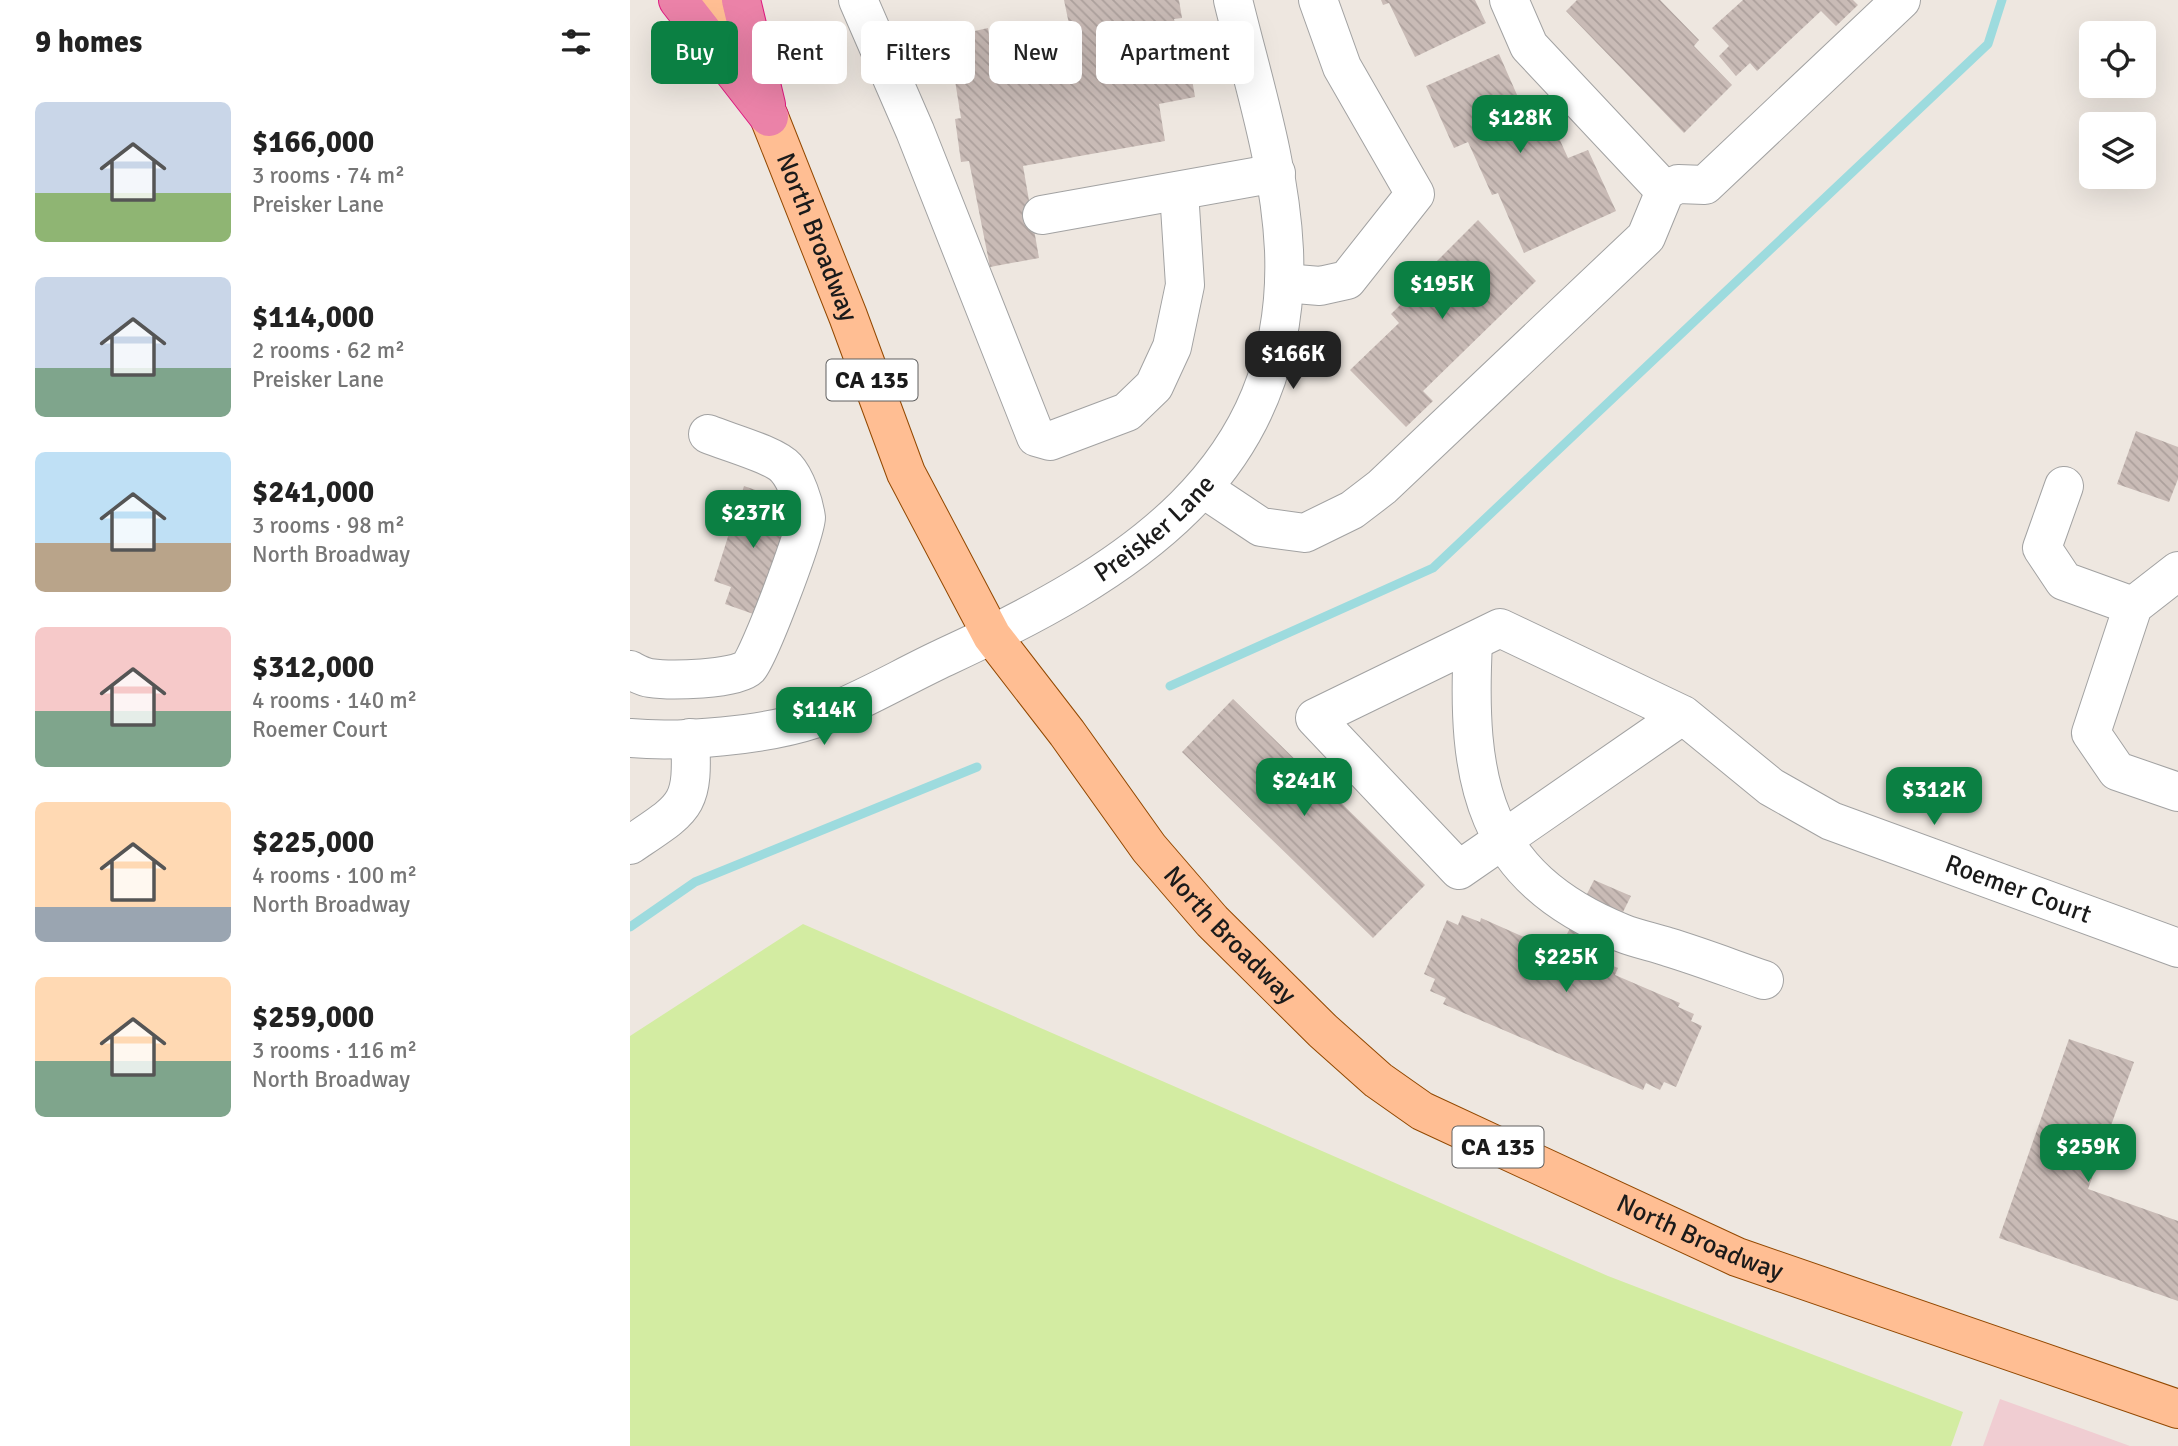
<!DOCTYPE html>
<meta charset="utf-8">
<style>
:root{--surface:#fff;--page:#f6f6f6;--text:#222;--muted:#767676;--accent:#0b8043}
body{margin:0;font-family:Signika,sans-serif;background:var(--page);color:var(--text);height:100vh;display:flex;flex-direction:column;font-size:26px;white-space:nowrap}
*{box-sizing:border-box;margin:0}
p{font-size:23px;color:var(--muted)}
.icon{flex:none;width:38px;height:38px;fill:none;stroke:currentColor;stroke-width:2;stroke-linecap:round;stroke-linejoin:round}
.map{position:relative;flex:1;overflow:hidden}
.side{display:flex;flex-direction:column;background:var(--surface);width:630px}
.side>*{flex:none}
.banner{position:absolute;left:21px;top:21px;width:665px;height:63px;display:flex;gap:14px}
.tools{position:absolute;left:1449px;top:21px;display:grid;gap:14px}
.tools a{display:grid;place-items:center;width:77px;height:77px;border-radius:10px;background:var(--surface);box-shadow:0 7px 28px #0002;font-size:35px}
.price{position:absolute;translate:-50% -60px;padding:0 16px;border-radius:14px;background:var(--accent);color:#fff;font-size:23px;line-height:46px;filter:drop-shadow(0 2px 4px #0008)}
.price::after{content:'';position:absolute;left:50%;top:42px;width:21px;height:16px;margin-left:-10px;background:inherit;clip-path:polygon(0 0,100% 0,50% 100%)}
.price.active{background:#222;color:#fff}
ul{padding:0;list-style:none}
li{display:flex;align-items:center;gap:21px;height:175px;padding:0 35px}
li span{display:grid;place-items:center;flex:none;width:196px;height:140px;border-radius:10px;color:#555}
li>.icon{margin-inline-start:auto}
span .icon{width:84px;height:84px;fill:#fffc;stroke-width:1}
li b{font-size:30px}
h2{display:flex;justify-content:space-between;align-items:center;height:84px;padding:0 35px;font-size:30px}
.tag{padding:0 24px;border-radius:10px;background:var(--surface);box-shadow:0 7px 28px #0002;font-size:24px;line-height:63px}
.tag.active{background:var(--accent);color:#fff}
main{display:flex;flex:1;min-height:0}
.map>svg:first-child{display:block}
.commercial{fill:#f0cdd2}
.grass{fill:#d3eca2}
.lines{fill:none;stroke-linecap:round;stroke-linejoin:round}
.stream{stroke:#9ddbde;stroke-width:9}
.building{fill:url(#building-back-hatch)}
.minor-casing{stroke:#a2a2a2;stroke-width:40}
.major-casing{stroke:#924800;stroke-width:40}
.highway-casing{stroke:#de1a80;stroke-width:40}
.minor{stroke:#fff;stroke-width:38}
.major{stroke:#ffbe93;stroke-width:38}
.highway{stroke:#eb82a8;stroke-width:38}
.labels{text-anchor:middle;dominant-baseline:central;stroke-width:5;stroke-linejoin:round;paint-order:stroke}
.shield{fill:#fff;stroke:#5f5f5f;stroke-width:2}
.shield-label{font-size:24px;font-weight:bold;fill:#1b1b1b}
.street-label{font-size:26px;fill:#1b1b1b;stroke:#fff}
</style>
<main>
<section class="side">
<h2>9 homes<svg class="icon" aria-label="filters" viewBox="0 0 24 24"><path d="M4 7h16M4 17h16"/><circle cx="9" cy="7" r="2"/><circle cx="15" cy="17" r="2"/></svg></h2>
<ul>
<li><span style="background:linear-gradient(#c9d6e8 65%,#8fb573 0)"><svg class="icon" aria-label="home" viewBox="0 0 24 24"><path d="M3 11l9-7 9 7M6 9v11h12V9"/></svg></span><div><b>$166,000</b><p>3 rooms · 74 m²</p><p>Preisker Lane</p></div></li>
<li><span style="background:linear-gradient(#c9d6e8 65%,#7fa58c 0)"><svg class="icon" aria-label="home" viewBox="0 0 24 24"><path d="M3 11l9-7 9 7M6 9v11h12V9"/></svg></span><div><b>$114,000</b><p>2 rooms · 62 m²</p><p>Preisker Lane</p></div></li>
<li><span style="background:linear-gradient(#bfe0f5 65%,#b9a48a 0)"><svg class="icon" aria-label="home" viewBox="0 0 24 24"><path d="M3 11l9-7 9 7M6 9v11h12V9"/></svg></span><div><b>$241,000</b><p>3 rooms · 98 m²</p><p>North Broadway</p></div></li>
<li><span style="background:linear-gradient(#f6c9c9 60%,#7fa58c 0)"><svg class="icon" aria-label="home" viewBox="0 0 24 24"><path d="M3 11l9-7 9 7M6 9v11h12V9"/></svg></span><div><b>$312,000</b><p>4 rooms · 140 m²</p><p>Roemer Court</p></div></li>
<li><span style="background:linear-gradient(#ffd9b3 75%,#9aa5b1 0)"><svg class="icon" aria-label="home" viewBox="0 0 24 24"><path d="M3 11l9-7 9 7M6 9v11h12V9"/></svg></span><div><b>$225,000</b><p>4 rooms · 100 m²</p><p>North Broadway</p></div></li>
<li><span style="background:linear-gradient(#ffd9b3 60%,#7fa58c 0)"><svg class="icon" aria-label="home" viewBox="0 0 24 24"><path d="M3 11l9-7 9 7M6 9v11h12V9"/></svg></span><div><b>$259,000</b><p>3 rooms · 116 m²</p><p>North Broadway</p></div></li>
</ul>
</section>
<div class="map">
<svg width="1548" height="1446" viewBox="0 0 1548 1446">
<defs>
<pattern id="building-back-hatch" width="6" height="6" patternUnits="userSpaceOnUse" patternTransform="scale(1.75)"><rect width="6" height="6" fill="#c9bbb6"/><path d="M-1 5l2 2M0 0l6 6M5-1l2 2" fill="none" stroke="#aca09c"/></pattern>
</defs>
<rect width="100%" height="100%" fill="#eee7e0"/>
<path class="commercial" d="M1370 1399 1500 1446H1353Z"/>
<path class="grass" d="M173 924 978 1276 1333 1412 1321 1446H0V1036Z"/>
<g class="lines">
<g class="stream">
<path d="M540 686 803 568 1358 44 1372 0"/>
<path d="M0 927 65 882 347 767"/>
</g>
</g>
<g class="building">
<path d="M434 0H549L552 18 544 19 550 51 557 49 565 97 529 104 535 141 393 166 409 258 360 267 339 161 331 162 325 119 331 118 318 37 358 28 360 44 440 29Z"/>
<path d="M751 0H845L856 23 785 57 759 3 753 5Z"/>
<path d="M947 0H1030L1069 40 1064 46 1102 85 1054 133 936 11Z"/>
<path d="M1113 0H1223L1228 5 1206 26 1191 11 1127 71 1120 63 1106 76 1089 56 1099 46 1082 28Z"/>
<path d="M869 54 895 113 914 105 938 158 958 150 986 211 894 253 868 193 862 195 838 142 824 148 796 86Z"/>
<path d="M848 220 906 281 793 391 803 401 776 427 720 370 769 323 761 314 804 272 800 268Z"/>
<path d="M1506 431 1548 447V479L1539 502 1487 484Z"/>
<path d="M114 486 162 503 152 528 159 531 129 616 95 604 101 587 84 581Z"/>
<path d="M603 699 679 773 691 760 716 784 704 796 795 885 743 938 552 752Z"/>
<path d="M964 880 1001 896 969 960 988 968 985 975 1050 1003 1048 1007 1064 1014 1061 1021 1072 1026 1046 1087 1034 1082 1030 1090 1016 1083 1013 1090 813 1004 816 998 800 991 805 979 794 974 817 920 828 925 832 915 850 922 851 918 923 950 927 941 932 944Z"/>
<path d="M1439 1039 1504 1062 1458 1189 1548 1221V1301L1369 1238Z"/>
</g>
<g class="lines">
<defs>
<g id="minor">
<path d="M228 0 285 131 406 437 420 441 497 412 524 386 542 347 555 285 549 191"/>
<path d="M879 0 899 46 1035 191"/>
<path d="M412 215 646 173"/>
<path d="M654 283 690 286 717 280 785 194 712 67 688 0"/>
<path d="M1434 486 1412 548 1434 581 1503 606"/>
<path d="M574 489 631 527 675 533 722 510 752 487 1016 237 1035 191 1048 184 1075 185 1271 0"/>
<path d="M1548 571 1503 606 1461 733 1487 771 1548 792"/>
<path d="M843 642C836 779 851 876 992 933 1007 939 1023 942 1038 947 1071 957 1102 969 1134 980"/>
<path d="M0 670C6 673 13 677 20 678 39 681 106 680 119 667 129 657 177 529 176 518 174 503 166 479 156 468 145 455 97 442 78 434"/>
<path id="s1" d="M1053 715 829 870 685 718 870 628 1053 715 1141 787 1201 821 1548 948"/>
<path id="s2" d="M0 738C50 743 136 735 184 719 229 703 272 677 315 657 494 574 663 474 654 250 650 165 623 82 603 0"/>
<path d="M0 845C56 807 64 807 60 738"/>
</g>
<g id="major">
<path id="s3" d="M88 0 139 117 218 316 276 473 362 636 437 733 519 848 582 921 693 1031 748 1080 792 1111 1107 1257 1548 1409"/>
</g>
<g id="highway">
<path d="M48 0 139 117"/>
<path d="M111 0 136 105"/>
</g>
</defs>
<use href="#minor" class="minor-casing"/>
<use href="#major" class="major-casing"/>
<use href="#highway" class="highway-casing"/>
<use href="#minor" class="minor"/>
<use href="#major" class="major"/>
<use href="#highway" class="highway"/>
</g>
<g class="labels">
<g class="shield">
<rect x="196.5" y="359.5" width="91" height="41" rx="5"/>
<rect x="822.5" y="1126.5" width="91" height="41" rx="5"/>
</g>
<g class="shield-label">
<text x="242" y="380">CA 135</text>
<text x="868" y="1147">CA 135</text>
</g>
<g class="street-label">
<text stroke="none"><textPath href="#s3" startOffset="257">North Broadway</textPath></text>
<text stroke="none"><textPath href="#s2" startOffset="578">Preisker Lane</textPath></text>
<text stroke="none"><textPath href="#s1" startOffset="1272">Roemer Court</textPath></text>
<text stroke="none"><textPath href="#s3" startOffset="1076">North Broadway</textPath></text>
<text stroke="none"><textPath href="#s3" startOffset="1643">North Broadway</textPath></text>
</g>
</g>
</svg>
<div class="tools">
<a><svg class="icon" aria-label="locate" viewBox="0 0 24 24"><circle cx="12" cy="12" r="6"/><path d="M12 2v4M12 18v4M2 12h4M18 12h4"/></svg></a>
<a><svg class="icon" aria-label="layers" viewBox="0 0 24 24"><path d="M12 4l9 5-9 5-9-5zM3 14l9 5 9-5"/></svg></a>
</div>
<b class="price" style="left:890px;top:155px">$128K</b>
<b class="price" style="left:812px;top:321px">$195K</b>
<b class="price active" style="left:663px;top:391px">$166K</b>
<b class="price" style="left:123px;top:550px">$237K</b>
<b class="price" style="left:194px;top:747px">$114K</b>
<b class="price" style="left:674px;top:818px">$241K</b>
<b class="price" style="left:1304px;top:827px">$312K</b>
<b class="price" style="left:936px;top:994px">$225K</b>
<b class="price" style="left:1458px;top:1184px">$259K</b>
<div class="banner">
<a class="tag active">Buy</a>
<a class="tag">Rent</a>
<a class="tag">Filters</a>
<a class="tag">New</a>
<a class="tag">Apartment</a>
</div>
</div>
</main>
